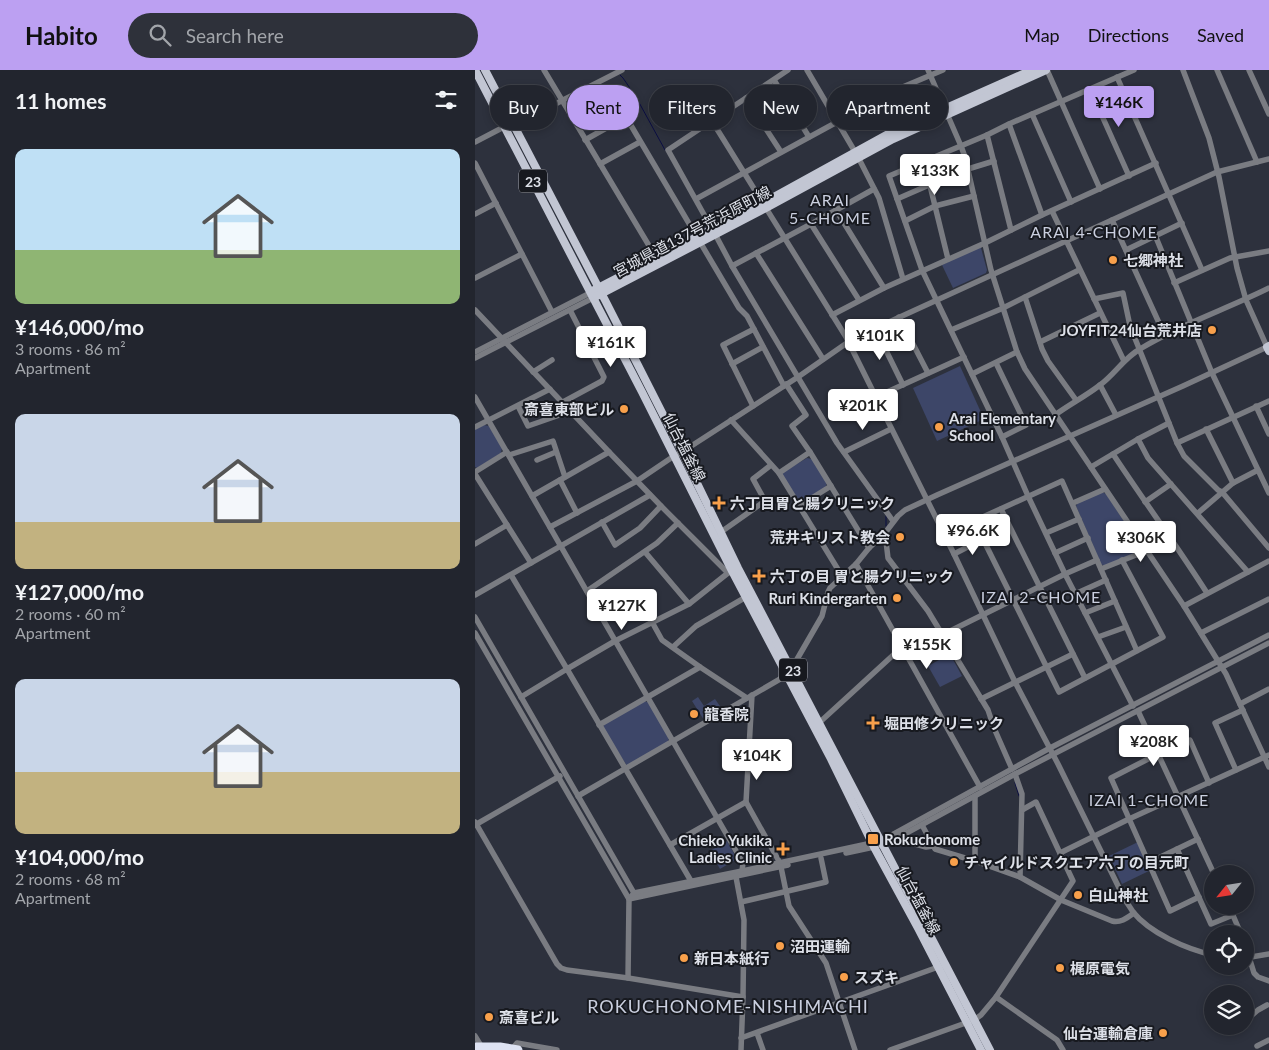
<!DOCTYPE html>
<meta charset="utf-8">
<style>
:root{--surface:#22252e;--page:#2e313a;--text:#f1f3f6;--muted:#a2a5aa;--line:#3f424a;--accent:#bca0f2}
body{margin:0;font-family:Lato,"Noto Sans JP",sans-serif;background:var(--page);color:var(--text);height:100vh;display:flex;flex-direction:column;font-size:19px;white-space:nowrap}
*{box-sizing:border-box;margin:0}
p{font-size:16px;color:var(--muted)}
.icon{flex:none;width:28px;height:28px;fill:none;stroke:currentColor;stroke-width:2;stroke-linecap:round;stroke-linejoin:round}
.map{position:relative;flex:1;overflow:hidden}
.panel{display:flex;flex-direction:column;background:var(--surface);width:475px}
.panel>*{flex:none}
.guide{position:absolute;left:15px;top:15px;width:475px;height:45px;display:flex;gap:10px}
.needle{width:32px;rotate:240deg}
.tools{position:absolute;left:729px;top:795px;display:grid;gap:10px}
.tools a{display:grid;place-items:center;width:50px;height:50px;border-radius:50%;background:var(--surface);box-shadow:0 2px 8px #0003,0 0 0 1px var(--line);font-size:25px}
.price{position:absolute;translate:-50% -42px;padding:0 11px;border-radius:5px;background:#fff;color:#222;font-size:16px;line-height:32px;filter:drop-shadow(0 1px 2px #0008)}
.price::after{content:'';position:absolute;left:50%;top:30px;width:15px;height:11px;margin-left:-8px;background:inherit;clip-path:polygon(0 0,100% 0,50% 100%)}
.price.current{background:var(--accent);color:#111}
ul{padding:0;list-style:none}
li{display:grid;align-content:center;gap:10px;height:265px;padding:0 15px}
li span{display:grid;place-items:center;height:155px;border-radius:10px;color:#555}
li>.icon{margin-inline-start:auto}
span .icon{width:90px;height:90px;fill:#fffc;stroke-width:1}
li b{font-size:21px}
h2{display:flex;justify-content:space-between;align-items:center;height:60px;padding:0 15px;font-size:21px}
.chip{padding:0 18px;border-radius:22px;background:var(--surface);box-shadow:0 2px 8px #0003,0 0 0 1px var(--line);font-size:18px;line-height:45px}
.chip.current{background:var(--accent);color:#111}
header{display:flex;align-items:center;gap:30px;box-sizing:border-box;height:70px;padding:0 25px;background:var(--accent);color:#111}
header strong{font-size:24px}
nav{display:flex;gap:28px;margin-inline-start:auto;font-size:18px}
.search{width:350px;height:45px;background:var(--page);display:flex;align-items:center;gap:12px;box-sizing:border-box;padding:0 18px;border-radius:28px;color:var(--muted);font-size:19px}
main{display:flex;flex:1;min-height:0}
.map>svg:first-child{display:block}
.green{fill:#3d4668}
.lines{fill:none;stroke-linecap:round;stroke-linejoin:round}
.stream{stroke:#0b0e43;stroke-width:1}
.minor{stroke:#7a7c82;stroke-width:5.5}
.major{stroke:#c2c6d3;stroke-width:8}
.highway{stroke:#dee3f3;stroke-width:9}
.poi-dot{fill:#f8a04b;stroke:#17191f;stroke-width:2}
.labels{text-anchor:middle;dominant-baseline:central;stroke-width:4;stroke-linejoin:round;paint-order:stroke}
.shield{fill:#17191f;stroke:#a2a4ac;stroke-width:1}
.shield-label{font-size:14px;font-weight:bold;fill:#dde0e8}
.street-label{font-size:15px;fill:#dde0e8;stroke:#17191f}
.poi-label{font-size:15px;font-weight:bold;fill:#dde0e8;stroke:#17191f;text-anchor:start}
.neighbourhood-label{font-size:16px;letter-spacing:1px;fill:#cacfdf;stroke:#17191f}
.quarter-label{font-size:18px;letter-spacing:1px;fill:#cacfdf;stroke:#17191f}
</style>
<header>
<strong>Habito</strong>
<div class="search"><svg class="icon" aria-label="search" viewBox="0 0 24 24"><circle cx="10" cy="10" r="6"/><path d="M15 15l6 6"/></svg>Search here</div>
<nav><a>Map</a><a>Directions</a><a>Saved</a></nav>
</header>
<main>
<section class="panel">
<h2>11 homes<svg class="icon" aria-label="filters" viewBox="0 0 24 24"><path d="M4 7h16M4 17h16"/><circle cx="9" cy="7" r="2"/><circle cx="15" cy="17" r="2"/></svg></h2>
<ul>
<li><span style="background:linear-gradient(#bfe0f5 65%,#8fb573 0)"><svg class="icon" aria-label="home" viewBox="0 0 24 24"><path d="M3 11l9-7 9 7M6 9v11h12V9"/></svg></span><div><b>¥146,000/mo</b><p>3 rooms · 86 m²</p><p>Apartment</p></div></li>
<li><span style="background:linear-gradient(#c9d6e8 70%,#c2b280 0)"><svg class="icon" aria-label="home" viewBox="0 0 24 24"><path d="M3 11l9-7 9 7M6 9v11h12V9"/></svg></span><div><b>¥127,000/mo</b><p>2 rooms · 60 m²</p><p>Apartment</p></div></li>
<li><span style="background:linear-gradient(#c9d6e8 60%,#c2b280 0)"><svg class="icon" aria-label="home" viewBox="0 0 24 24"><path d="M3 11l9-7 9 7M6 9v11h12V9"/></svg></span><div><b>¥104,000/mo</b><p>2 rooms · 68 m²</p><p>Apartment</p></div></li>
</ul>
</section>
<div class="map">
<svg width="794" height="980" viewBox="0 0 794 980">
<rect width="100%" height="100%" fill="#2d313d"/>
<g class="green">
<path d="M504 177 506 178 512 200 511 203 478 218 467 195Z"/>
<path d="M485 296 509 349 462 371 438 318Z"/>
<path d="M9 355 14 356 27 378 26 383 2 398 0 397V359Z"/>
<path d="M332 388 337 389 352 413 350 418 328 432 323 431 308 406V402Z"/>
<path d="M625 421 631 424 666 477 665 482 631 497 626 494 601 436 603 432Z"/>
<path d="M475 584 487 606 465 617 453 596Z"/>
<path d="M223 627 229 636 240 629 247 639 229 650 217 631Z"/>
<path d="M168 631 173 632 194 668 193 672 152 696 128 658 129 654Z"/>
<path d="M252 771 262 789 245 799 235 781Z"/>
<path d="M663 772 676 800 647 814 634 786Z"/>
</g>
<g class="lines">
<g class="stream">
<path d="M145 5 148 8 161 27 190 80"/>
<path d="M411 456V446"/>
<path d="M540 713 544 726"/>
</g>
<g class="minor">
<path d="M69 0 182 189"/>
<path d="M332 0 383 87 404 128 428 209"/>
<path d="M453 0 486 76 490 87 516 200 542 282 550 299 709 536 751 604 794 697"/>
<path d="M572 0 625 119"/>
<path d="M742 0 782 92"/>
<path d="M774 0 794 44"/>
<path d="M642 7 727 200"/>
<path d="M299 10 334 67"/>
<path d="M615 19 654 106"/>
<path d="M271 28 306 82"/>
<path d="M356 42 404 27 468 0"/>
<path d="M557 44 596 132"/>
<path d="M237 51 371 267 479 484 540 612 583 694 649 828C652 833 655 837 658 842 675 863 711 879 738 885"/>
<path d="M534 54 567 145"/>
<path d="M512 65 536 160"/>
<path d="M110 70 151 47 264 238 272 246 309 316"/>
<path d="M0 72 25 59 43 53 147 0"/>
<path d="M449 91 473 189"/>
<path d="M0 93 77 242"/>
<path d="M125 94 165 72"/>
<path d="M493 99 519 91"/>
<path d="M221 129 362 52"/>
<path d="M422 129 454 115 493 102"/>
<path d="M361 140 409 218"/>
<path d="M577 141 649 291"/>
<path d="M0 144 21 133"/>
<path d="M637 150 690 266"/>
<path d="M430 151 460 136 499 126"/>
<path d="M336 154 384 230"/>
<path d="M237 159 193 80 313 0"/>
<path d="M240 164 257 196 362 373 418 451"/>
<path d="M680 165 737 303 794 423"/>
<path d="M651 180 707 153"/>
<path d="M281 183 348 289"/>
<path d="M257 196 336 154 399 119"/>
<path d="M0 208 47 184"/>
<path d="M699 213 755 188 794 181"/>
<path d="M550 227 567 279 573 291 601 330"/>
<path d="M619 229 648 223 655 256 702 373 709 386 743 420 747 422 794 478"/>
<path d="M0 240 134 382 57 426"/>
<path d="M357 245 409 218 510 173 567 145 681 93"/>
<path d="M424 247 453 303"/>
<path d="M400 258 428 315"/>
<path d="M476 260 526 239 604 200"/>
<path d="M565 272 625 243"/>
<path d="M0 282 115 223"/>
<path d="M0 288 118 228"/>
<path d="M521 293 551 355 527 367"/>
<path d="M257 294 288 277"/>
<path d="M58 302 77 290"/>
<path d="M497 304 542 282"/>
<path d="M311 314 331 345 317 356 335 382 394 478"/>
<path d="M625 315 641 345"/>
<path d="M0 327 268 793 267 801 261 807 269 850 268 927 266 980"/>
<path d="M401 327 489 287"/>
<path d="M88 332 127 311 129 307 95 240"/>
<path d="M43 336 53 356 96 341"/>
<path d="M278 336 248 275 279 259"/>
<path d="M781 336 794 364"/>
<path d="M580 345C595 334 611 326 625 315 640 304 649 288 665 279 706 254 752 239 794 218"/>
<path d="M256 350 304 403 367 506"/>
<path d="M0 357 75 319"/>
<path d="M731 359 758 413"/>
<path d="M663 369 673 388 773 502"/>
<path d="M702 373 794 331"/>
<path d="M134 382 186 436 253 503 256 501"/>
<path d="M369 382 416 359"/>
<path d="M638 384C669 431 702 476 732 523"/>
<path d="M34 385 78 371 90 407"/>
<path d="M62 390 81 382"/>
<path d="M616 397 663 369 694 353"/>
<path d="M0 402 32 382"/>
<path d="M304 403 335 382"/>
<path d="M0 404 56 493"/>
<path d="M85 410 102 443"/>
<path d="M670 432 696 414"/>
<path d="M598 433 630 419"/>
<path d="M324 436 356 416"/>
<path d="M526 439 610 608"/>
<path d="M723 443 758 413 783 400"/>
<path d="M127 452 140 475 165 458 186 436"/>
<path d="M75 457 162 411 199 386 207 382 323 307 379 268 742 102 794 89"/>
<path d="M246 462 290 431 278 409 296 395"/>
<path d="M410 463 413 488 453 541 513 640 519 658 537 699"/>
<path d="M571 463 604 449"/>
<path d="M0 474 32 455"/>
<path d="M170 482 214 534"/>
<path d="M580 483 613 468"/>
<path d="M479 484 508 469"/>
<path d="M647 490 688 567 584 622 499 451 587 411 662 581"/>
<path d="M381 494 505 717"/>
<path d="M626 499 671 481 695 465"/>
<path d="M36 505 92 599 140 571 214 534 253 503"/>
<path d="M112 521 182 473 203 453"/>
<path d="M600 524 631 510"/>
<path d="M0 525 175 425"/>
<path d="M709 536 794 491"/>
<path d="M610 543 640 531"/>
<path d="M0 547 159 823"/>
<path d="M177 552 187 570 225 597 272 628"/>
<path d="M0 563 154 829 153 908"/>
<path d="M726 563 794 529"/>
<path d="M467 565 590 504 622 490"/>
<path d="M623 567 651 557"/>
<path d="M198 577 221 556 271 527"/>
<path d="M315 595 321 591 347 546 353 522 355 518 381 494 394 478 410 463 423 446 430 440 462 425 708 316 792 277 771 230 762 198 744 107 734 68 708 0"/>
<path d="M277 625 271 732 305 793"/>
<path d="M46 627 92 599 216 811"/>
<path d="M506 629 598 584"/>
<path d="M765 634 794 619"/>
<path d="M658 636 590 504 553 426 527 367 447 200 414 106 512 65 534 54 659 0"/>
<path d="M663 641 739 804"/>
<path d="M345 652 427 577"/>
<path d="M124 655 225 597"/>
<path d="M761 700 740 653 768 640"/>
<path d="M540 704 547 724 545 807"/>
<path d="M103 726 312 605"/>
<path d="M0 752 82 894 86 898 92 900 153 908 268 927"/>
<path d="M0 755 85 706"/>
<path d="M447 755 460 779 500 791 545 807 586 830 637 851C646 853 652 848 659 843"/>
<path d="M433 772 451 777 458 776"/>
<path d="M195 775 271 732"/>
<path d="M702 779 736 854 758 845"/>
<path d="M371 783 399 777 415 772 540 704 794 573"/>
<path d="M585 783 654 749 794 685"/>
<path d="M500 791V726"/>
<path d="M673 793 723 769"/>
<path d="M306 797 314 836 351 893 380 980"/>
<path d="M724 827 695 841 636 708 681 685 715 670 734 713"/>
<path d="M154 829 159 823 267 801 406 771 575 678 794 565"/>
<path d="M154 829 313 795"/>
<path d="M266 832 351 812 346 788"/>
<path d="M754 836 766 864"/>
<path d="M770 874 779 903 783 907 794 911"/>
<path d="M770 888 794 884"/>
<path d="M521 927 582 970 588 980"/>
<path d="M770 951 783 940 792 935"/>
<path d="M761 959 764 956"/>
<path d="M282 963 288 980"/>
<path d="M0 966 8 979"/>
<path d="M266 968 466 896"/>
<path d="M782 976 794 970"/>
<path d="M37 979 42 973 82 980"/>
<path d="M415 980 499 950 506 945 521 927 598 811 561 732 547 740"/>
</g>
<g class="major">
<path d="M0 0 167 322 257 501 356 689 399 777 443 858 506 980"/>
<path d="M10 0 131 232 207 382 263 498 515 980"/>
<path d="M119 220 297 128 415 63 557 0"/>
<path d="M122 226 291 138 418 69 571 0"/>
<path d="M794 276 792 277 794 281"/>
</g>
<path class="highway" d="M0 977H25L43 980"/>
</g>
<g class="poi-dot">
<circle cx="638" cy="190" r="5"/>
<circle cx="737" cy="260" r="5"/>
<circle cx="149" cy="339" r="5"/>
<circle cx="464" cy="357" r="5"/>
<path d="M241.5 425.5h5v5h5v5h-5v5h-5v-5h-5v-5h5z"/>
<circle cx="425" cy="467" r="5"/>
<path d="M281.5 498.5h5v5h5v5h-5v5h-5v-5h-5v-5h5z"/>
<circle cx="422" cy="528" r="5"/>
<circle cx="219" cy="644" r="5"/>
<path d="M395.5 645.5h5v5h5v5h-5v5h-5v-5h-5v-5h5z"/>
<rect x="392" y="763" width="12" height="12" rx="2.5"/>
<path d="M305.5 771.5h5v5h5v5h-5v5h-5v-5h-5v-5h5z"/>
<circle cx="479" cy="792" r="5"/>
<circle cx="603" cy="825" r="5"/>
<circle cx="305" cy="876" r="5"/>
<circle cx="209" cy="888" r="5"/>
<circle cx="585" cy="898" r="5"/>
<circle cx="369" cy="907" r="5"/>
<circle cx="14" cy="947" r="5"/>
<circle cx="688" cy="963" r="5"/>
</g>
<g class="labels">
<g class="shield">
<rect x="44" y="99.5" width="28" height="23" rx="4"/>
<rect x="304" y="588.5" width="28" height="23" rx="4"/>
</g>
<g class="shield-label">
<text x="58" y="111">23</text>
<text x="318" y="600">23</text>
</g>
<g class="street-label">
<text transform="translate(217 161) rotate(-28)">宮城県道137号荒浜原町線</text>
<text transform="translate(210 377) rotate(63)">仙台塩釜線</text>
<text transform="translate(444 830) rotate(62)">仙台塩釜線</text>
</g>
<g class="poi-label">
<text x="648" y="190">七郷神社</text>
<text x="727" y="260" text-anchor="end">JOYFIT24仙台荒井店</text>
<text x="139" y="339" text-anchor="end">斎喜東部ビル</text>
<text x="474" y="348">Arai Elementary<tspan x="474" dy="17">School</tspan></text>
<text x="255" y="433">六丁目胃と腸クリニック</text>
<text x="415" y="467" text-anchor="end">荒井キリスト教会</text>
<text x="295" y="506">六丁の目 胃と腸クリニック</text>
<text x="412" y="528" text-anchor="end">Ruri Kindergarten</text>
<text x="229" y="644">龍香院</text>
<text x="409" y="653">堀田修クリニック</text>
<text x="409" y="769">Rokuchonome</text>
<text x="297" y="770" text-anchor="end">Chieko Yukika<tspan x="297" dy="17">Ladies Clinic</tspan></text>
<text x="489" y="792">チャイルドスクエア六丁の目元町</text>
<text x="613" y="825">白山神社</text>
<text x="315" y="876">沼田運輸</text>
<text x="219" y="888">新日本紙行</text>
<text x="595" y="898">梶原電気</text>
<text x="379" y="907">スズキ</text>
<text x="24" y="947">斎喜ビル</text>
<text x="678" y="963" text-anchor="end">仙台運輸倉庫</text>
</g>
<g class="neighbourhood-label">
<text x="355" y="129">ARAI<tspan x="355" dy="18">5-CHOME</tspan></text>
<text x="619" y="161">ARAI 4-CHOME</text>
<text x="566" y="526">IZAI 2-CHOME</text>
<text x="674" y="729">IZAI 1-CHOME</text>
</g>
<g class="quarter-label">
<text x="253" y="936">ROKUCHONOME-NISHIMACHI</text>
</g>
</g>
</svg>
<div class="tools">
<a><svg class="needle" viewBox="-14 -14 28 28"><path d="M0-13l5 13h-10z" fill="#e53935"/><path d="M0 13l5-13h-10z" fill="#a2a5aa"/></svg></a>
<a><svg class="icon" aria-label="locate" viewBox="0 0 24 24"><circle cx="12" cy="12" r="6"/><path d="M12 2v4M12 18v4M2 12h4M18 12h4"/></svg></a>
<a><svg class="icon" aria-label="layers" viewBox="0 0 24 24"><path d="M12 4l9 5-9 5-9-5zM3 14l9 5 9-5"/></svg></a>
</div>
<b class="price current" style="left:644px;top:58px">¥146K</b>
<b class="price" style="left:460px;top:126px">¥133K</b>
<b class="price" style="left:405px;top:291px">¥101K</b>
<b class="price" style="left:136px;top:298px">¥161K</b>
<b class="price" style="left:388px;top:361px">¥201K</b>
<b class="price" style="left:498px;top:486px">¥96.6K</b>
<b class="price" style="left:666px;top:493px">¥306K</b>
<b class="price" style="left:147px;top:561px">¥127K</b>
<b class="price" style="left:452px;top:600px">¥155K</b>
<b class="price" style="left:679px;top:697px">¥208K</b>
<b class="price" style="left:282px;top:711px">¥104K</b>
<div class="guide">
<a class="chip">Buy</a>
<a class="chip current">Rent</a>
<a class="chip">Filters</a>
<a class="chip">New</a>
<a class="chip">Apartment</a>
</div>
</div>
</main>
